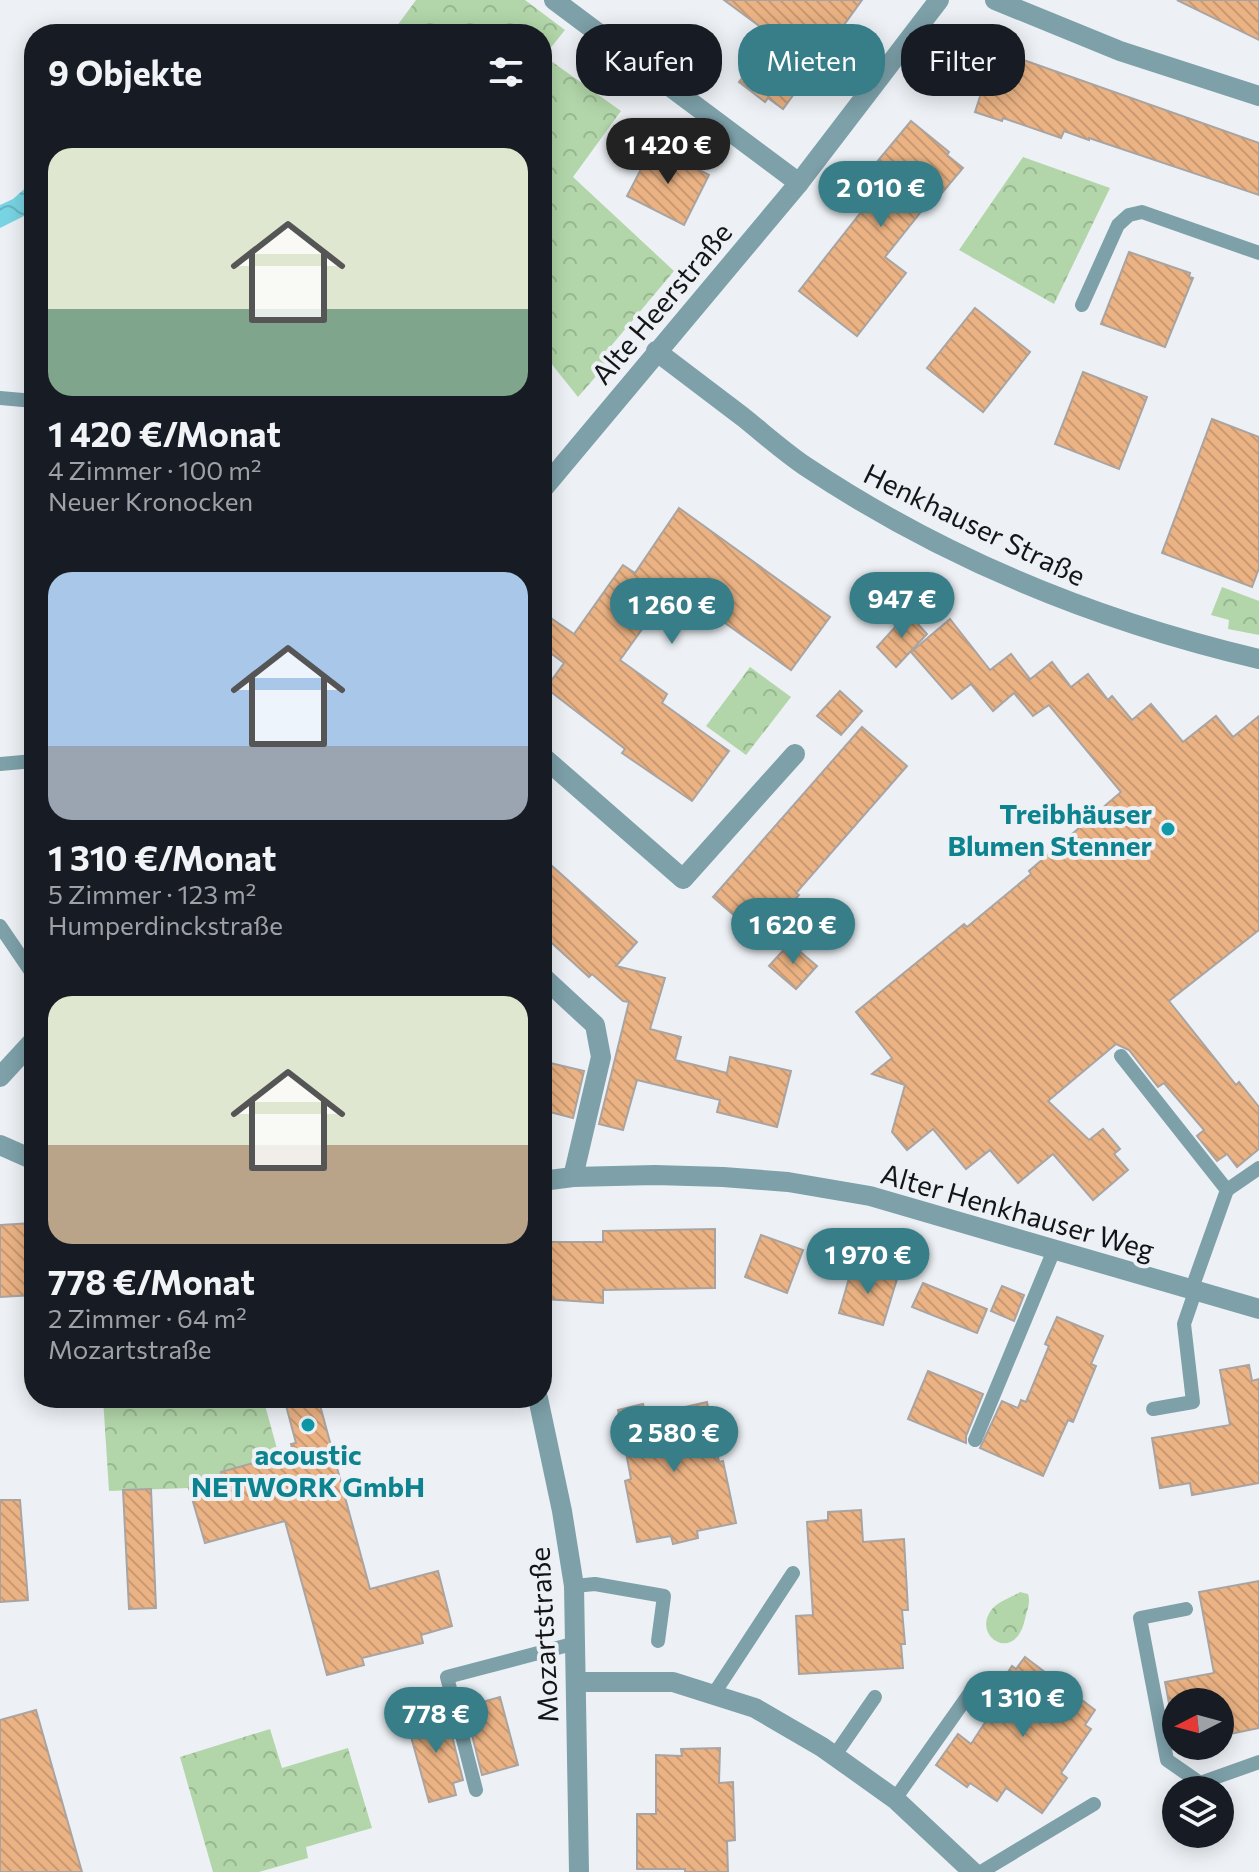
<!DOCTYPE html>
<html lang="de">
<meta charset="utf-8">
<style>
:root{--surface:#171b24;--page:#20242c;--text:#f1f3f6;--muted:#9ea1a6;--accent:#387e89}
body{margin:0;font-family:Commissioner,sans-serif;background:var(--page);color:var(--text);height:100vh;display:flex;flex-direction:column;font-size:30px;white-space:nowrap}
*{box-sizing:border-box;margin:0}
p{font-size:26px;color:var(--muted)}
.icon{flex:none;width:44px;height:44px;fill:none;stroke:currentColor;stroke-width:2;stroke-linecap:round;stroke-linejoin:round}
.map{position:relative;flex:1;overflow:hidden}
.side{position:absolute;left:24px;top:24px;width:528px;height:1384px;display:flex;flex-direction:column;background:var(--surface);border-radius:32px;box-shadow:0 4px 20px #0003}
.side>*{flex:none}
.hud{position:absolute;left:576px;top:24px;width:562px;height:72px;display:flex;gap:16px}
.needle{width:52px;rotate:264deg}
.buttons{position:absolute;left:1162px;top:1688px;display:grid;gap:16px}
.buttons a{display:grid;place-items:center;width:72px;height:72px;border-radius:50%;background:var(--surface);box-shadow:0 4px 20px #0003;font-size:40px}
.price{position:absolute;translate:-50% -68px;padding:0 18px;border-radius:28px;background:var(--accent);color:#fff;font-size:26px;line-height:52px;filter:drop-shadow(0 2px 4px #0008)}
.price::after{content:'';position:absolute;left:50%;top:48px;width:24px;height:18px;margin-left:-12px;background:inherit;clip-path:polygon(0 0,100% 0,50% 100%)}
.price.on{background:#222;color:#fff}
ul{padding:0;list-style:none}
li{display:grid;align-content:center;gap:16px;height:424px;padding:0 24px}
li span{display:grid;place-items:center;height:248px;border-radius:24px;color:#555}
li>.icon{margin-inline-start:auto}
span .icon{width:144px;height:144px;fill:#fffc;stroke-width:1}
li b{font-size:34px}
h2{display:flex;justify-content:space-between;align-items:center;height:96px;padding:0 24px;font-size:34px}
.chip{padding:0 28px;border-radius:32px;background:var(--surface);box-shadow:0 4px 20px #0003;font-size:28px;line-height:72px}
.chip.on{background:var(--accent);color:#fff}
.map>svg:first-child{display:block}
.forest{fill:url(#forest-crowns)}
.water{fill:url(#water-waves)}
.building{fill:url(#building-back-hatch);stroke:#a9a4a1;stroke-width:2}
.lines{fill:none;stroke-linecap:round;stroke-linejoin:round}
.service{stroke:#7da0a9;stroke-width:14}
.minor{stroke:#7da0a9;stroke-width:20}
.culture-dot{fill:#0f9aa8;stroke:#edf1f5;stroke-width:3}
.labels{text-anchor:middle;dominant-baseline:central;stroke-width:8;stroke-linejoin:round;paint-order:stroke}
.street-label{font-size:28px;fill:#141517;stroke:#edf1f5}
.culture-label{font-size:28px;font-weight:bold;fill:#0d838f;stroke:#edf1f5;text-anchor:end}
</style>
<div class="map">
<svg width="1259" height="1872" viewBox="0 0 1259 1872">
<defs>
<pattern id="forest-crowns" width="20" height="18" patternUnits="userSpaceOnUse" patternTransform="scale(2)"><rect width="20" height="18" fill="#b2d6a9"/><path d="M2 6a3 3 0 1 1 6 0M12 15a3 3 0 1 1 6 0" fill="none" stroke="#98b791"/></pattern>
<pattern id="water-waves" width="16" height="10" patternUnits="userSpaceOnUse" patternTransform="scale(2)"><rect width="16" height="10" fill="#78d4e3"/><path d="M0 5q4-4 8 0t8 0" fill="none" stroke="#67b5c2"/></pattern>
<pattern id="building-back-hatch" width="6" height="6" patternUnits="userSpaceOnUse" patternTransform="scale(2)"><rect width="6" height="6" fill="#ebb384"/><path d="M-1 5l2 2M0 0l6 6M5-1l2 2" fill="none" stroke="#c99971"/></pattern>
</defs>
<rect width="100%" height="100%" fill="#edf1f5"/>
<g class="forest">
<path d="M416 0H525L565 30 544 56 621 111 573 177 674 271 606 352 612 358 578 397 542 352V34H391Z"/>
<path d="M1023 157 1110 188 1054 304 959 250Z"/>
<path d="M1222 587 1259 601V635L1228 629 1229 620 1211 615Z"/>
<path d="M750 667 791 697 746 755 706 726Z"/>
<path d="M103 1398H263L279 1456 223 1479 189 1488 109 1491Z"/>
<path d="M1020 1592 1028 1594C1031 1603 1027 1610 1025 1619 1015 1666 969 1635 993 1608 999 1601 1012 1597 1020 1592Z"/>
<path d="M270 1729 282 1768 348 1748 372 1828 306 1847 308 1858 259 1872H213L180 1757Z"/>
</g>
<path class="water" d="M31 183H34V211L0 228V205L13 199Z"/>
<g class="building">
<path d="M724 0H862L783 109 768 98 765 102 739 82 773 36Z"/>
<path d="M1177 0H1259V40Z"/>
<path d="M995 50 1259 143V195L1089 138V140L1064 131 1061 138 1003 118 1002 121 975 112Z"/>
<path d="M911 121 949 152 947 155 963 168 931 206 928 203 885 257 906 273 857 336 799 291 876 193 861 181Z"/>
<path d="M653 146 709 175 684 225 627 196Z"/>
<path d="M1129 252 1190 273 1189 277 1193 278 1165 347 1101 324Z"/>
<path d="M975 308 1030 352 983 412 927 368Z"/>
<path d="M1083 372 1147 397 1119 469 1055 444Z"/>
<path d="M1212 419 1259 437V568L1252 587 1162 553Z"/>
<path d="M679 508 830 617 791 670 673 586 620 660 667 694 662 703 729 751 692 801 622 753 625 749 546 688 564 663 542 647V612L574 634 623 565 635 573Z"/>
<path d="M908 613 927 634 896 667 877 647Z"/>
<path d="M950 619 990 670 1011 654 1030 679 1028 681 1052 662 1071 687 1088 674 1108 700 1112 696 1132 720 1151 704 1183 742 1216 716 1233 737 1259 716V930L1169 1001 1236 1085 1239 1082 1259 1107V1149L1237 1167 1227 1154 1217 1161 1197 1136 1204 1130 1164 1083 1158 1087 1129 1050 1116 1044 1048 1101 1089 1140 1103 1129 1120 1149 1114 1154 1128 1170 1093 1200 1053 1154 1018 1183 990 1150 966 1169 933 1129 907 1150 892 1132 905 1085 872 1074 892 1058 856 1012 964 924 967 927 1031 874 1029 871 1121 792 1049 705 1033 716 1014 693 993 711 971 684 952 699 911 652Z"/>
<path d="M840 691 862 711 841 735 817 716Z"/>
<path d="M862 727 907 766 796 893 799 895 761 939 713 897Z"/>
<path d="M542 857 637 942 616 966 665 978 650 1029 681 1037 675 1060 727 1073 730 1057 791 1071 777 1127 717 1112 720 1100 637 1080 623 1130 599 1124 629 1002 623 1001 592 974 589 977 542 934Z"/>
<path d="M790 943 817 966 796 989 769 966Z"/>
<path d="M542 1061 584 1071 573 1118 542 1110Z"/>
<path d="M32 1223 34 1295 0 1297V1225Z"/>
<path d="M715 1229V1288L603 1290V1303L545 1299 546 1242H603V1231Z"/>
<path d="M761 1235 803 1250 787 1293 745 1277Z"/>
<path d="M852 1268 897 1279 883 1325 839 1313Z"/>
<path d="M923 1283 987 1309 977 1333 912 1307Z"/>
<path d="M1002 1286 1024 1295 1014 1321 991 1311Z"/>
<path d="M1057 1317 1103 1336 1091 1364 1096 1366 1073 1422 1068 1420 1043 1476 980 1448 1002 1401 1018 1408 1021 1400 1026 1402 1049 1346 1045 1344Z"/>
<path d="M1249 1365 1252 1381 1259 1379V1483L1192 1495 1190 1483 1160 1488 1152 1438 1230 1425 1220 1370Z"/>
<path d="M928 1371 983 1394 966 1436V1443L908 1419Z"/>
<path d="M284 1398H318L370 1589 438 1571 452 1626 421 1635 423 1643 362 1658 364 1665 327 1675 285 1521 205 1543 189 1488 223 1479 221 1472 293 1452 291 1444 296 1443Z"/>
<path d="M707 1402 719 1462 723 1461 736 1523 697 1531 698 1538 673 1544 671 1536 637 1542 625 1481 631 1479 618 1410 643 1404 646 1416Z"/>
<path d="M151 1489 156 1608 129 1609 123 1490Z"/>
<path d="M0 1500H20L28 1600 0 1602Z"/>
<path d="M861 1510 863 1542 904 1539 908 1610H902L905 1644H901L903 1668 799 1674 796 1616 813 1615 807 1522 828 1520V1512Z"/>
<path d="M1259 1581V1728L1220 1736V1702H1176V1740L1165 1682 1214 1673 1199 1592Z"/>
<path d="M1025 1657 1095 1710 1085 1725 1091 1729 1061 1773 1067 1778 1042 1813 1006 1788 997 1801 970 1783 967 1787 936 1765 958 1734 971 1744 999 1701 992 1696 1012 1666 1016 1669Z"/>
<path d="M500 1697 518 1765 482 1775 465 1707Z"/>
<path d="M36 1710 82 1872H0V1720Z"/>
<path d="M446 1712 463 1780 453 1783 456 1795 429 1802 407 1722Z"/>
<path d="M720 1748 719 1783 733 1782 735 1840 727 1841 728 1872H685V1869H637V1814H656V1755L682 1756 681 1749Z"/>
</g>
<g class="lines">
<g class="service">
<path d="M1082 305 1118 225 1129 215 1142 212 1259 253"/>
<path d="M0 398 34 401"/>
<path d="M0 764 34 761"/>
<path d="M0 926 34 976"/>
<path d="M1121 1056 1227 1190 1191 1291"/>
<path d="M1227 1190 1259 1168"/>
<path d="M1153 1409 1193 1402 1184 1324 1195 1292"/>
<path d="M975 1440 1054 1250"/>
<path d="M574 1586 595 1584 664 1596 658 1641"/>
<path d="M1186 1609 1140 1618 1167 1760 1200 1783 1259 1762"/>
<path d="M713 1695 793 1573"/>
<path d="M835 1755 875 1697"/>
<path d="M476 1790 447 1677 576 1643"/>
<path d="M895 1799 972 1690"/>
<path d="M981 1872 1094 1804"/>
</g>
<g class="minor">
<path d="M554 0 799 183"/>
<path d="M995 0 1120 51 1259 96"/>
<path d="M656 351C685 373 714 395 743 417 763 433 783 451 805 466 943 558 1097 621 1259 659"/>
<path d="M542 490 799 183 939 0"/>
<path d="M542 756 683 879 795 754"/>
<path d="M542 976 595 1025 601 1057 573 1177"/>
<path d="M0 1077 34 1040"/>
<path d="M0 1145 34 1160"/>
<path d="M542 1181 573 1177 655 1175 723 1177 788 1182 870 1196 1259 1309"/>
<path d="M538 1398 562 1511 574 1586 579 1872"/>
<path d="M576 1682H673L755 1708 822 1747 895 1799 973 1872"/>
</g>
</g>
<g class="culture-dot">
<circle cx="1168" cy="829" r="8"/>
<circle cx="308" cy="1425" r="8"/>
</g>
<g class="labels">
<g class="street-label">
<text transform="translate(661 303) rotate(-50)">Alte Heerstraße</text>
<text transform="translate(975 524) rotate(26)">Henkhauser Straße</text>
<text transform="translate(1018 1211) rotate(16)">Alter Henkhauser Weg</text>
<text transform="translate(543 1635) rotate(-93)">Mozartstraße</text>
</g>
<g class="culture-label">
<text x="1152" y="813">Treibhäuser<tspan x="1152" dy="32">Blumen Stenner</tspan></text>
<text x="308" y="1454" text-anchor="middle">acoustic<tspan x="308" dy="32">NETWORK GmbH</tspan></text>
</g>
</g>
</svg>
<div class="buttons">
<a><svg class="needle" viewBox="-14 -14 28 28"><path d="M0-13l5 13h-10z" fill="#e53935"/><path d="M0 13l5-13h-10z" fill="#9ea1a6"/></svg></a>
<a><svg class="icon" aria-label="layers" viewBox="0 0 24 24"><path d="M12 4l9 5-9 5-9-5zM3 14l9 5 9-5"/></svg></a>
</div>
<b class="price on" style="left:668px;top:186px">1 420 €</b>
<b class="price" style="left:881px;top:229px">2 010 €</b>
<b class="price" style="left:902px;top:640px">947 €</b>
<b class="price" style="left:672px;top:646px">1 260 €</b>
<b class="price" style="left:793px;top:966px">1 620 €</b>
<b class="price" style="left:868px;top:1296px">1 970 €</b>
<b class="price" style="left:674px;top:1474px">2 580 €</b>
<b class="price" style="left:1023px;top:1739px">1 310 €</b>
<b class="price" style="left:436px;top:1755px">778 €</b>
<div class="hud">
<a class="chip">Kaufen</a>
<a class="chip on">Mieten</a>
<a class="chip">Filter</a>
</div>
<section class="side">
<h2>9 Objekte<svg class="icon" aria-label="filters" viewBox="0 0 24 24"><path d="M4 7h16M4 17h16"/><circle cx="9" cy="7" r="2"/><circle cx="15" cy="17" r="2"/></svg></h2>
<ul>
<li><span style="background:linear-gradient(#dfe7d0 65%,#7fa58c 0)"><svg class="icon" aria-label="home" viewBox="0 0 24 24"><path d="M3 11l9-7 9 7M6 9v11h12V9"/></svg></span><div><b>1 420 €/Monat</b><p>4 Zimmer · 100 m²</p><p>Neuer Kronocken</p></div></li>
<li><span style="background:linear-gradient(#a9c7e8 70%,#9aa5b1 0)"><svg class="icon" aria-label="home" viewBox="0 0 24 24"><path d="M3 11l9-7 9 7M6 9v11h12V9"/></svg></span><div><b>1 310 €/Monat</b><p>5 Zimmer · 123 m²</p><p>Humperdinckstraße</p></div></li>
<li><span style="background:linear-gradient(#dfe7d0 60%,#b9a48a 0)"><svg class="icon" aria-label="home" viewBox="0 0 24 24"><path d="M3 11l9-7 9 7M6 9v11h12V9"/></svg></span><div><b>778 €/Monat</b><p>2 Zimmer · 64 m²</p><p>Mozartstraße</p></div></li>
</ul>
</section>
</div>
